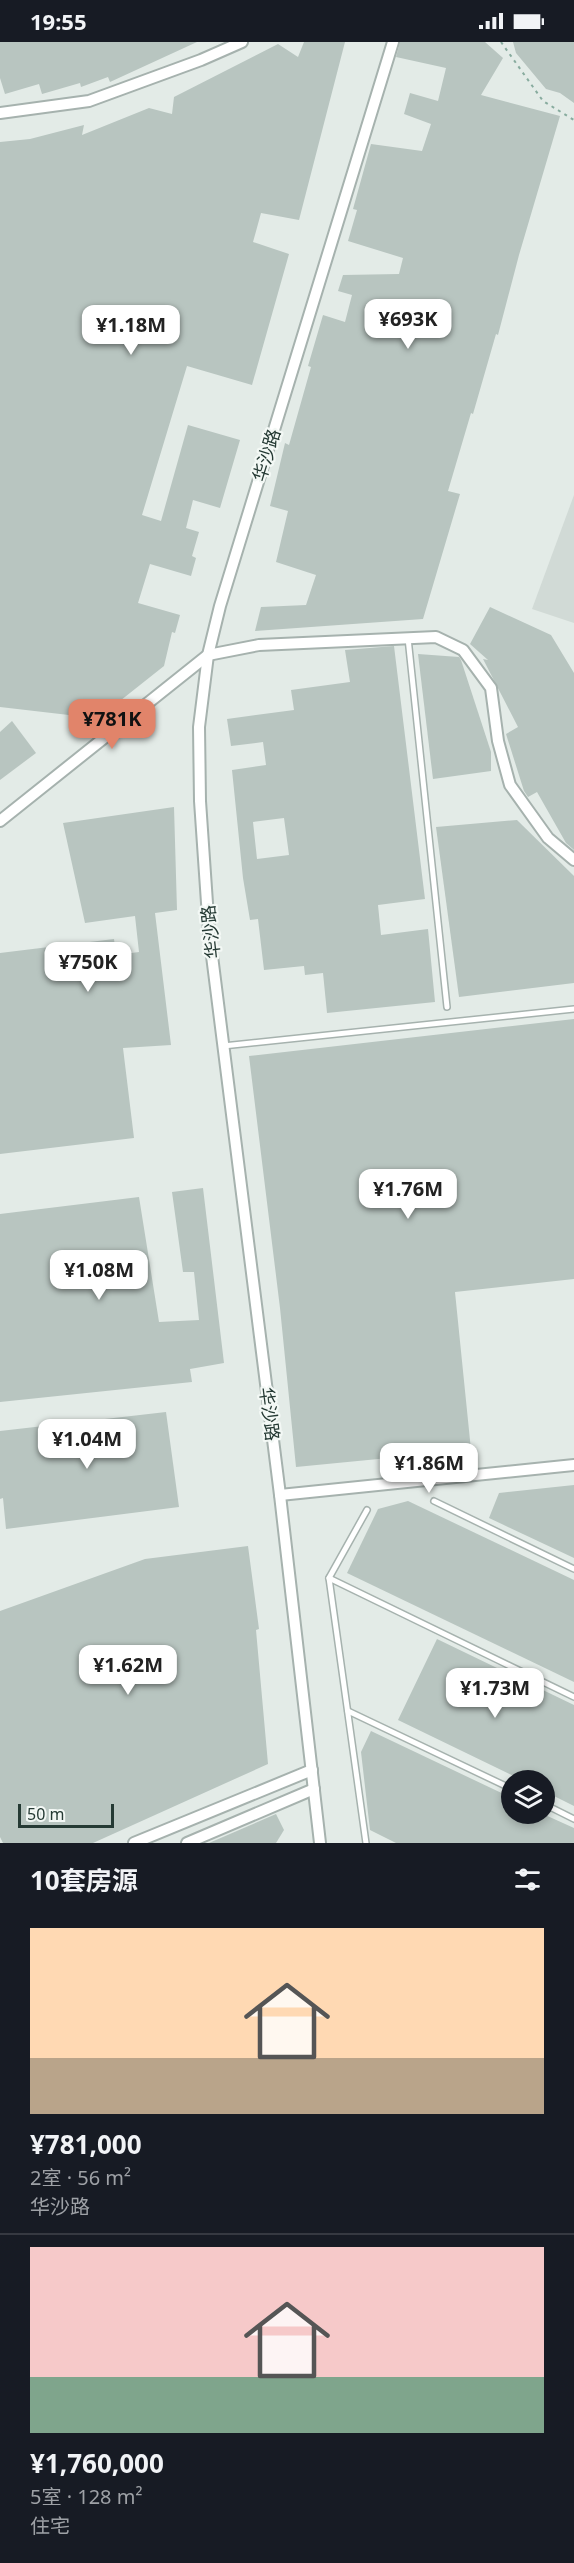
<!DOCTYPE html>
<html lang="zh">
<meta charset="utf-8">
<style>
:root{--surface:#171b24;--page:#20242c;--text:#f1f3f6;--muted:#9ea1a6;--line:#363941;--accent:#e1846a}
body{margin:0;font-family:"Noto Sans","Noto Sans SC",sans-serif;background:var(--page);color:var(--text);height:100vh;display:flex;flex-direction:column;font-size:22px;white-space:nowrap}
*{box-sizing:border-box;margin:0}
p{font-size:20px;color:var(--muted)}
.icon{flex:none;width:33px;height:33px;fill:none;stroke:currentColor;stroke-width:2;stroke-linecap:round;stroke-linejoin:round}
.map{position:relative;height:1801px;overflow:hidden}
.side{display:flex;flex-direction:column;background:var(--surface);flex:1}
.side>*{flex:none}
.tools{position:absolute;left:501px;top:1728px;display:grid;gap:12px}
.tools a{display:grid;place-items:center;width:54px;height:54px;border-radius:50%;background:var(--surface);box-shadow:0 3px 9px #0003;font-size:30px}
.scale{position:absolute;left:18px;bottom:15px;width:96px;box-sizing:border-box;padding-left:6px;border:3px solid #253a34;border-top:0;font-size:16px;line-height:21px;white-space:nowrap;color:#253a34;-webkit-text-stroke:4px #f3f8f5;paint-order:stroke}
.price{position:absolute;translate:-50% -51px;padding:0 14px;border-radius:12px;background:#fff;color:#222;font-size:20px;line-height:39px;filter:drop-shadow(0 2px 3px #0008)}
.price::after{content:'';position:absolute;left:50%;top:36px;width:18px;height:14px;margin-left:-9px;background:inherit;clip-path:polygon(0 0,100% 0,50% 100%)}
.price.on{background:var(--accent);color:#111}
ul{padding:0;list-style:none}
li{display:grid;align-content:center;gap:12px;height:318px;padding:0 30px}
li+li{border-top:2px solid var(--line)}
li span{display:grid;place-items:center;height:186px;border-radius:0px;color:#555}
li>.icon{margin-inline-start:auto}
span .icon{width:108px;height:108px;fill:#fffc;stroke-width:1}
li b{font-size:26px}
h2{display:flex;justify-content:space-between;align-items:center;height:72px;padding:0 30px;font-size:26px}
.status{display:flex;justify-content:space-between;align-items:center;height:42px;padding:0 30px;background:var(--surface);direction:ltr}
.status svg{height:16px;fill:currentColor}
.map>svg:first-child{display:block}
.built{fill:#d1dad6}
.building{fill:#b8c5c0;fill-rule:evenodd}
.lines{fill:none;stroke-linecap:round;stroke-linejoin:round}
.lane-casing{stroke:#a6b2ae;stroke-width:8}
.street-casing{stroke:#a6b2ae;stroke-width:14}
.path{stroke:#87ab9e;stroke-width:2;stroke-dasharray:3 4.5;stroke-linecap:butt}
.lane{stroke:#fff;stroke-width:5}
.street{stroke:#fff;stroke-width:10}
.labels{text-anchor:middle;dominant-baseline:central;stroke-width:4.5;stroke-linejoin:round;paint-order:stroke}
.street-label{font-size:18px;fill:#253a34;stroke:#f3f8f5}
</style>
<div class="status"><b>19:55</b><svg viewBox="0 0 49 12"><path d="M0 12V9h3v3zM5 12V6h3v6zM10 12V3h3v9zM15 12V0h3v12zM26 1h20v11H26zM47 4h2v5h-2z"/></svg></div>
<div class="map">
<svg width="574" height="1801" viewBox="0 0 574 1801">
<rect width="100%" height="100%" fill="#e3ebe7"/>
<path class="built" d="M574 453V581L532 567Z"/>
<g class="building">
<path d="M0 0H197L110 40 108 35 81 45 80 41 42 52 39 42 5 52 0 36Z"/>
<path d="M304 0H345L299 178 261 171 253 200 289 212 252 343 187 324 142 473 161 479 188 383 240 398 220 466 193 458 186 486 199 490 192 514 196 516 191 534 150 522 138 561 180 573 175 591 172 590 164 624 111 666 86 675 0 665V100L30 97 84 83 82 93 149 66 172 72 174 55 278 2 298 15Z"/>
<path d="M400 0H485L503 16 481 53 560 74 519 213 498 293 496 292 473 372 471 371 448 449 460 452 423 577 255 589 261 565 306 563 316 533 276 520 288 469 270 464 285 401 289 403 311 325 308 324 323 273 345 280 352 253 338 249 343 233 399 232 403 216 348 199 357 168 353 167 371 102 422 109 431 82 404 72 410 51 438 59 446 26 396 15Z"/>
<path d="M513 0H574V61L560 51 546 47 516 11Z"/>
<path d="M490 565 551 593 574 631V808L566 801 537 750 528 755 524 749 506 692 518 685 483 617 488 618 470 602Z"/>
<path d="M394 604 425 857 378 863 381 893 428 887 435 960 327 971 323 931 305 933 304 924 264 928 258 877 250 878 243 836 232 728 266 723 263 700 231 704 227 677 294 668 291 648 350 640 345 608ZM284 776 289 813 257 817 253 780Z"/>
<path d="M418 612 459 615 461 618 491 710V729L433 737Z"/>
<path d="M12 679 36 711 0 738V690Z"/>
<path d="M174 765 177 868 155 871 171 1003 123 1006 134 1096 0 1112V911L114 897 116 913 139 910 135 874 85 881 63 781Z"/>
<path d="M517 778 574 834V941L459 955 436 785Z"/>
<path d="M574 977V1237L455 1250 471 1408 296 1425 280 1266 249 1014Z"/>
<path d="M203 1146 224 1321 190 1327 192 1340 0 1360V1172L139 1155 159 1280 199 1278 194 1230H183L172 1150Z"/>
<path d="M166 1370 179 1465 6 1487 3 1456 0 1457V1389Z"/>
<path d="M574 1443V1516L489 1476 499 1451Z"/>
<path d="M408 1459 574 1538V1640L347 1531 378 1467Z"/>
<path d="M248 1504 259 1587 256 1588 268 1722 93 1801H3L0 1795V1569L145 1517Z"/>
<path d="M437 1597 574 1663V1764L544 1749V1738H522L398 1678Z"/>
<path d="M371 1689 512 1756V1772H543L574 1786V1801H396L370 1788 361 1710Z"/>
<path d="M276 1772 284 1788 276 1801H209Z"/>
</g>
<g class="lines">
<defs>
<g id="lane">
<path d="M408 596 447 965"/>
<path d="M223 1004 574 967"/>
<path d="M434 1459 574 1527"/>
<path d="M329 1536 574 1655"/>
<path d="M348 1669 512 1747"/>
<path d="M544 1762 574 1777"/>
<path d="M366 1801 329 1536 367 1468"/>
</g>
<g id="street">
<path d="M0 71 89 59 201 18 242 0"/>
<path d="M0 779 208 613 259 603 436 595 463 608 491 646 498 699 510 743 548 796 574 818"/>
<path d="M280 1453 574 1423"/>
<path d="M134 1801 312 1728"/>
<path d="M187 1801 314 1747"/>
<path d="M320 1801 280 1453 209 890 200 759 199 685 208 613 220 564 393 0"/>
</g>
</defs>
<use href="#lane" class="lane-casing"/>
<use href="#street" class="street-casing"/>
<path class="path" d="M501 0 543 59 574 78"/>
<use href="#lane" class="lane"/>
<use href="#street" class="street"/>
</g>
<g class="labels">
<g class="street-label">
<text transform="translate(266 413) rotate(-73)">华沙路</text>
<text transform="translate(210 890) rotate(-96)">华沙路</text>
<text transform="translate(270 1372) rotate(83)">华沙路</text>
</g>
</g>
</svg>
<div class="tools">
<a><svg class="icon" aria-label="layers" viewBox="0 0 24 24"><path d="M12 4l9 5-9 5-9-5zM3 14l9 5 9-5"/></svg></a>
</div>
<div class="scale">50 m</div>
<b class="price" style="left:408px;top:308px">¥693K</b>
<b class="price" style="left:131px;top:314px">¥1.18M</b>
<b class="price on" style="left:112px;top:708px">¥781K</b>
<b class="price" style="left:88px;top:951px">¥750K</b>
<b class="price" style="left:408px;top:1178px">¥1.76M</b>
<b class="price" style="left:99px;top:1259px">¥1.08M</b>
<b class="price" style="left:87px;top:1428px">¥1.04M</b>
<b class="price" style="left:429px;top:1452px">¥1.86M</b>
<b class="price" style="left:128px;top:1654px">¥1.62M</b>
<b class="price" style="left:495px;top:1677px">¥1.73M</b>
</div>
<section class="side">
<h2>10套房源<svg class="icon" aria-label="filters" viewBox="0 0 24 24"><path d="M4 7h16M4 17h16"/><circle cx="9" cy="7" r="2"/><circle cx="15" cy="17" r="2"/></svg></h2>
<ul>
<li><span style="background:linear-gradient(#ffd9b3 70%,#b9a48a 0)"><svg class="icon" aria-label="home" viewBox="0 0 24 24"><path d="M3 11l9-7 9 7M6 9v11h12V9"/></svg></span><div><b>¥781,000</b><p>2室 · 56 m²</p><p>华沙路</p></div></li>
<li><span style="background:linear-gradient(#f6c9c9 70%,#7fa58c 0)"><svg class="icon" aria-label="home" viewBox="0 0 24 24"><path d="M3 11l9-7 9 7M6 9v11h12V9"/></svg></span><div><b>¥1,760,000</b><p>5室 · 128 m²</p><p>住宅</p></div></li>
</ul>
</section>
